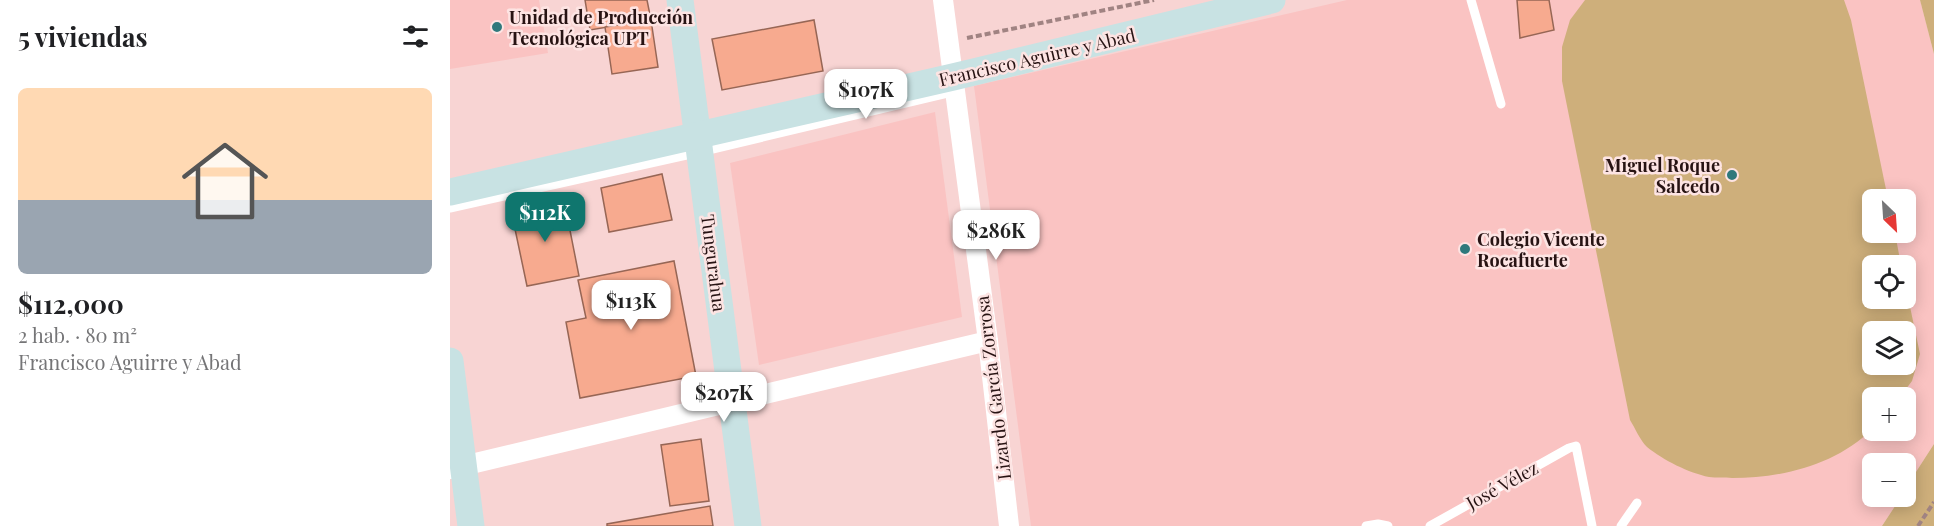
<!DOCTYPE html>
<html lang="es">
<meta charset="utf-8">
<style>
:root{--surface:#fff;--page:#f6f6f6;--text:#202124;--muted:#757577;--accent:#0f766e}
body{margin:0;font-family:"Playfair Display",serif;background:var(--page);color:var(--text);height:100vh;display:flex;flex-direction:column;font-size:22px;white-space:nowrap}
*{box-sizing:border-box;margin:0}
p{font-size:20px;color:var(--muted)}
.icon{flex:none;width:33px;height:33px;fill:none;stroke:currentColor;stroke-width:2;stroke-linecap:round;stroke-linejoin:round}
.map{position:relative;flex:1;overflow:hidden}
.side{display:flex;flex-direction:column;background:var(--surface);width:450px}
.side>*{flex:none}
.needle{width:39px;rotate:155deg}
.controls{position:absolute;left:1412px;top:189px;display:grid;gap:12px}
.controls a{display:grid;place-items:center;width:54px;height:54px;border-radius:9px;background:var(--surface);box-shadow:0 3px 15px #0003;font-size:30px}
.price{position:absolute;translate:-50% -51px;padding:0 14px;border-radius:12px;background:#fff;color:#222;font-size:20px;line-height:39px;filter:drop-shadow(0 2px 3px #0008)}
.price::after{content:'';position:absolute;left:50%;top:36px;width:18px;height:14px;margin-left:-9px;background:inherit;clip-path:polygon(0 0,100% 0,50% 100%)}
.price.current{background:var(--accent);color:#fff}
ul{padding:0;list-style:none}
li{display:grid;align-content:center;gap:12px;height:318px;padding:0 18px}
li span{display:grid;place-items:center;height:186px;border-radius:9px;color:#555}
li>.icon{margin-inline-start:auto}
span .icon{width:108px;height:108px;fill:#fffc;stroke-width:1}
li b{font-size:26px}
h2{display:flex;justify-content:space-between;align-items:center;height:72px;padding:0 18px;font-size:26px}
main{display:flex;flex:1;min-height:0}
.map>svg:first-child{display:block}
.built{fill:#fac3c2;fill-rule:evenodd}
.green{fill:#ceaf7b;fill-rule:evenodd}
.building{fill:#f7aa8f;stroke:#976655;stroke-width:1.5}
.lines{fill:none;stroke-linecap:round;stroke-linejoin:round}
.path{stroke:#a08382;stroke-width:4;stroke-dasharray:6 3;stroke-linecap:butt}
.service{stroke:#fff;stroke-width:9}
.minor{stroke:#fff;stroke-width:20}
.secondary{stroke:#c8e2e3;stroke-width:27}
.poi-dot{fill:#2f797c;stroke:#fde4e3;stroke-width:2}
.labels{text-anchor:middle;dominant-baseline:central;stroke-width:5;stroke-linejoin:round;paint-order:stroke}
.poi-label{font-size:18px;font-weight:bold;fill:#271313;stroke:#fde4e3;text-anchor:start}
.street-label{font-size:18px;fill:#271313;stroke:#fde4e3}
</style>
<main>
<section class="side">
<h2>5 viviendas<svg class="icon" aria-label="filters" viewBox="0 0 24 24"><path d="M4 7h16M4 17h16"/><circle cx="9" cy="7" r="2"/><circle cx="15" cy="17" r="2"/></svg></h2>
<ul>
<li><span style="background:linear-gradient(#ffd9b3 60%,#9aa5b1 0)"><svg class="icon" aria-label="home" viewBox="0 0 24 24"><path d="M3 11l9-7 9 7M6 9v11h12V9"/></svg></span><div><b>$112,000</b><p>2 hab. · 80 m²</p><p>Francisco Aguirre y Abad</p></div></li>
</ul>
</section>
<div class="map">
<svg width="1484" height="526" viewBox="0 0 1484 526">
<rect width="100%" height="100%" fill="#f8d4d3"/>
<g class="built">
<path d="M0 0H89L98 53 0 69Z"/>
<path d="M897 0H1470L1484 54V444L1455 489V464H1422V496L1451 497 1432 526H581L524 86ZM1422 200H1455V232H1422ZM1422 266H1455V298H1422ZM1422 332H1455V364H1422ZM1422 398H1455V430H1422Z"/>
<path d="M485 112 512 317 309 365 280 163Z"/>
</g>
<g class="green">
<path d="M1135 0H1394L1401 20 1438 199 1422 200V232L1445 233 1451 265 1422 266V298H1455V283L1470 354 1462 381 1450 397 1422 398V429C1386 465 1332 478 1282 478 1275 477 1266 478 1259 477 1239 473 1213 460 1197 447 1190 440 1185 428 1180 420L1112 81V47L1120 20ZM1422 332H1455V364H1422Z"/>
<path d="M1470 0H1484V54Z"/>
<path d="M1484 444V526H1432L1451 497 1455 496V489Z"/>
</g>
<g class="building">
<path d="M135 0H197L201 20 140 30Z"/>
<path d="M1067 0H1099L1104 30 1070 38Z"/>
<path d="M201 20 208 67 162 74 155 27Z"/>
<path d="M364 20 373 71 272 90 262 39Z"/>
<path d="M212 174 222 220 159 232 151 188Z"/>
<path d="M114 200 129 276 77 286 61 210Z"/>
<path d="M224 261 246 376 130 398 116 322 136 318 128 280Z"/>
<path d="M251 439 259 501 220 506 211 445Z"/>
<path d="M260 506 263 526H157V524Z"/>
</g>
<g class="lines">
<g class="path">
<path d="M517 38 704 0"/>
<path d="M1468 526 1484 502"/>
</g>
<g class="service">
<path d="M1021 0 1051 104"/>
<path d="M0 208 250 152 506 91"/>
<path d="M916 526 928 524 938 526"/>
<path d="M980 526 1119 448 1126 446 1142 526"/>
<path d="M1171 526 1187 503"/>
</g>
<g class="minor">
<path d="M493 0 538 341 559 526"/>
<path d="M0 469 538 341"/>
</g>
<g class="secondary">
<path d="M230 0 298 526"/>
<path d="M0 192 503 77 822 0"/>
<path d="M0 361 21 526"/>
</g>
</g>
<g class="poi-dot">
<circle cx="47" cy="27" r="6"/>
<circle cx="1282" cy="175" r="6"/>
<circle cx="1015" cy="249" r="6"/>
</g>
<g class="labels">
<g class="poi-label">
<text x="59" y="17">Unidad de Producción<tspan x="59" dy="21">Tecnológica UPT</tspan></text>
<text x="1270" y="165" text-anchor="end">Miguel Roque<tspan x="1270" dy="21">Salcedo</tspan></text>
<text x="1027" y="239">Colegio Vicente<tspan x="1027" dy="21">Rocafuerte</tspan></text>
</g>
<g class="street-label">
<text transform="translate(587 57) rotate(-13)">Francisco Aguirre y Abad</text>
<text transform="translate(264 263) rotate(83)">Tungurahua</text>
<text transform="translate(543 388) rotate(-97)">Lizardo García Zorrosa</text>
<text transform="translate(1052 485) rotate(-29)">José Vélez</text>
</g>
</g>
</svg>
<div class="controls">
<a><svg class="needle" viewBox="-14 -14 28 28"><path d="M0-13l5 13h-10z" fill="#e53935"/><path d="M0 13l5-13h-10z" fill="#757577"/></svg></a>
<a><svg class="icon" aria-label="locate" viewBox="0 0 24 24"><circle cx="12" cy="12" r="6"/><path d="M12 2v4M12 18v4M2 12h4M18 12h4"/></svg></a>
<a><svg class="icon" aria-label="layers" viewBox="0 0 24 24"><path d="M12 4l9 5-9 5-9-5zM3 14l9 5 9-5"/></svg></a>
<a>+</a>
<a>−</a>
</div>
<b class="price" style="left:416px;top:120px">$107K</b>
<b class="price current" style="left:95px;top:243px">$112K</b>
<b class="price" style="left:546px;top:261px">$286K</b>
<b class="price" style="left:181px;top:331px">$113K</b>
<b class="price" style="left:274px;top:423px">$207K</b>
</div>
</main>
